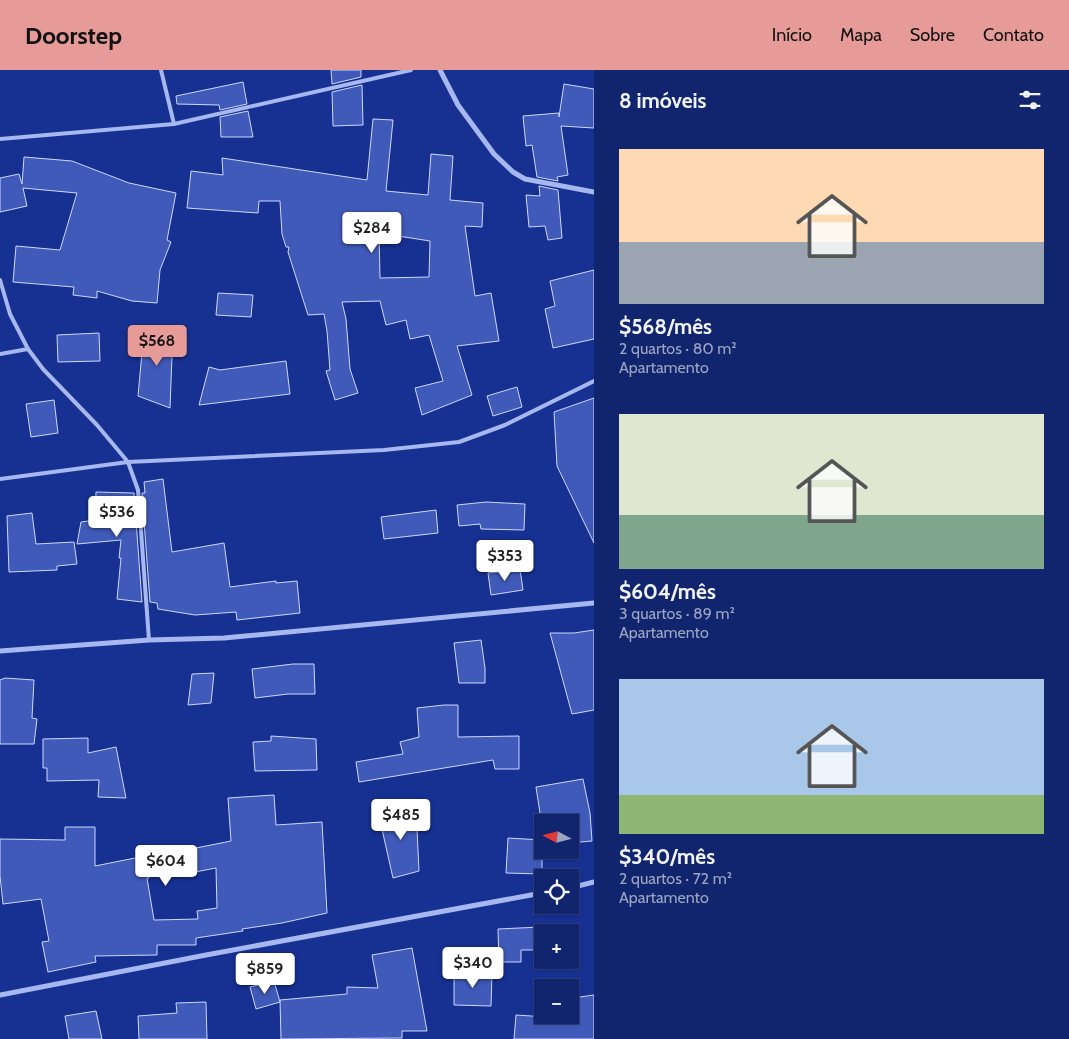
<!DOCTYPE html>
<html lang="pt">
<meta charset="utf-8">
<style>
:root{--surface:#11256e;--page:#1a2d73;--text:#f1f3f6;--muted:#9ca5c2;--line:#304281;--accent:#e69b98}
body{margin:0;font-family:Cabin,sans-serif;background:var(--page);color:var(--text);height:100vh;display:flex;flex-direction:column;font-size:19px;white-space:nowrap}
*{box-sizing:border-box;margin:0}
p{font-size:16px;color:var(--muted)}
.icon{flex:none;width:28px;height:28px;fill:none;stroke:currentColor;stroke-width:2;stroke-linecap:round;stroke-linejoin:round}
.map{position:relative;flex:1;overflow:hidden}
.panel{display:flex;flex-direction:column;background:var(--surface);width:475px}
.panel>*{flex:none}
.needle{width:32px;rotate:277deg}
.tools{position:absolute;left:534px;top:744px;display:grid;gap:10px}
.tools a{display:grid;place-items:center;width:45px;height:45px;border-radius:0px;background:var(--surface);box-shadow:0 1px 4px #0004,0 0 0 1px var(--line);font-size:25px}
.price{position:absolute;translate:-50% -42px;padding:0 11px;border-radius:5px;background:#fff;color:#222;font-size:16px;line-height:32px;filter:drop-shadow(0 1px 2px #0008)}
.price::after{content:'';position:absolute;left:50%;top:30px;width:15px;height:11px;margin-left:-8px;background:inherit;clip-path:polygon(0 0,100% 0,50% 100%)}
.price.selected{background:var(--accent);color:#111}
ul{padding:0;list-style:none}
li{display:grid;align-content:center;gap:10px;height:265px;padding:0 25px}
li span{display:grid;place-items:center;height:155px;border-radius:0px;color:#555}
li>.icon{margin-inline-start:auto}
span .icon{width:90px;height:90px;fill:#fffc;stroke-width:1}
li b{font-size:21px}
h2{display:flex;justify-content:space-between;align-items:center;height:60px;padding:0 25px;font-size:21px}
header{display:flex;align-items:center;gap:30px;box-sizing:border-box;height:70px;padding:0 25px;background:var(--accent);color:#111}
header strong{font-size:24px}
nav{display:flex;gap:28px;margin-inline-start:auto;font-size:18px}
main{display:flex;flex:1;min-height:0}
.map>svg:first-child{display:block}
.building{fill:#405aba;stroke:#ced8fb;fill-rule:evenodd}
.lines{fill:none;stroke-linecap:round;stroke-linejoin:round}
.service{stroke:#a7b7f0;stroke-width:4}
.minor{stroke:#a7b7f0;stroke-width:5}
</style>
<header>
<strong>Doorstep</strong>
<nav><a>Início</a><a>Mapa</a><a>Sobre</a><a>Contato</a></nav>
</header>
<main>
<div class="map">
<svg width="594" height="969" viewBox="0 0 594 969">
<rect width="100%" height="100%" fill="#173193"/>
<g class="building">
<path d="M331 0H361V7L332 14Z"/>
<path d="M243 12 247 34 220 40 219 35 177 34 176 26Z"/>
<path d="M564 14 594 19V58L561 56 568 105 557 107 558 111 537 107 532 75 526 76 523 46 559 43V47Z"/>
<path d="M362 15 363 55 333 56 332 22Z"/>
<path d="M248 41 253 67H221L220 47Z"/>
<path d="M373 49 393 50 386 121 428 125 431 84 453 86 450 130 483 133 482 157 465 156 475 226 491 223 499 271 457 276 472 325 422 345 415 318 443 311 429 265 410 269 406 250 386 255 380 231 342 232 346 249 350 299 358 323 335 330 326 301 330 300 327 261 324 244 308 245 288 182 289 177H286L282 164 280 131H259L258 143 187 138 191 101 223 105 222 88 367 110ZM379 163 430 171 429 207 380 208Z"/>
<path d="M24 87 72 91 129 113 176 123 167 170 171 172 160 200 157 233 132 231 97 221V228L73 225 74 217 13 212 16 176 60 180 77 123 23 118 27 136 0 142V108L19 104 22 114Z"/>
<path d="M539 116 558 120 562 168 548 170 545 156 529 157 526 125 540 126Z"/>
<path d="M594 200V269L553 278 545 239 555 236 550 211Z"/>
<path d="M218 223 253 225 251 247 216 245Z"/>
<path d="M173 260 170 338 138 326 144 261Z"/>
<path d="M99 263 100 291 58 292 57 265Z"/>
<path d="M286 291 290 324 199 335 209 297 220 300Z"/>
<path d="M517 317 522 337 493 346 487 326Z"/>
<path d="M594 328V473L557 396 554 342Z"/>
<path d="M54 330 58 363 31 367 26 334Z"/>
<path d="M163 409 172 482 224 473 230 517 276 511V513L297 511 300 543 237 550 236 542 195 545 158 539 157 533 150 532 142 423H145L144 412Z"/>
<path d="M96 422 134 423 142 532 117 529 121 488H119L121 470 77 474 81 452 95 450Z"/>
<path d="M486 432 525 434 524 460 481 459 480 454 459 456 457 435Z"/>
<path d="M436 440 438 463 384 469 381 447Z"/>
<path d="M32 443 36 474 74 472 77 494 57 496V500L9 502 7 446Z"/>
<path d="M520 499 523 520 491 525 488 503Z"/>
<path d="M594 560V640L572 644 550 563H574Z"/>
<path d="M481 570 485 598V613H459L454 573Z"/>
<path d="M293 594H314L315 624H288L255 628 252 599Z"/>
<path d="M214 603 211 633 188 635 192 604Z"/>
<path d="M5 608 34 610 32 648 37 649 34 674H0V610Z"/>
<path d="M444 635H458V667L519 666V699H495L493 690 359 712 356 692 403 684 400 672 419 667 417 638Z"/>
<path d="M271 666 316 669 317 700 255 701 253 672 271 671Z"/>
<path d="M88 668V683L116 677 126 728 98 727 99 710 47 711V698H43V669Z"/>
<path d="M583 709 590 743 592 771 570 773V752H542V756L536 717Z"/>
<path d="M274 725 276 755 322 752 327 843 282 853 242 859 243 861 196 868V875H157V885L95 886 96 892 48 902 42 872 49 871 41 829 3 834 0 806V769L65 770V757H95V796L145 786 149 808H147L154 850 198 849 197 841 217 838 216 798 195 802 191 779 231 771 228 728Z"/>
<path d="M416 738 419 801 393 808 379 746Z"/>
<path d="M508 768 542 770V804L506 803Z"/>
<path d="M541 857 542 880H521V892H499L498 859Z"/>
<path d="M412 878 427 961H402V968L281 969 280 930 347 924V917L378 918 372 885Z"/>
<path d="M454 902 492 903 491 936 454 935Z"/>
<path d="M274 911 280 932 256 939 250 917Z"/>
<path d="M594 925V969H514L516 945 577 949 573 928Z"/>
<path d="M206 932 207 969H139L138 946 177 943 176 933Z"/>
<path d="M96 941 102 969H69L65 946Z"/>
</g>
<g class="lines">
<g class="service">
<path d="M161 0 174 54"/>
<path d="M0 69 174 54 411 0"/>
<path d="M0 210 10 244 28 279 43 299 97 355 128 392 138 420 149 570"/>
<path d="M0 284 28 279"/>
<path d="M0 409 128 392 384 380 459 372 505 355 594 311"/>
</g>
<g class="minor">
<path d="M440 0 458 35 494 84 513 102 525 109 594 122"/>
<path d="M0 581 149 570 224 568 594 533"/>
<path d="M570 818 594 812"/>
<path d="M0 925 206 885 542 823"/>
</g>
</g>
</svg>
<div class="tools">
<a><svg class="needle" viewBox="-14 -14 28 28"><path d="M0-13l5 13h-10z" fill="#e53935"/><path d="M0 13l5-13h-10z" fill="#9ca5c2"/></svg></a>
<a><svg class="icon" aria-label="locate" viewBox="0 0 24 24"><circle cx="12" cy="12" r="6"/><path d="M12 2v4M12 18v4M2 12h4M18 12h4"/></svg></a>
<a>+</a>
<a>−</a>
</div>
<b class="price" style="left:372px;top:184px">$284</b>
<b class="price selected" style="left:157px;top:297px">$568</b>
<b class="price" style="left:117px;top:468px">$536</b>
<b class="price" style="left:505px;top:512px">$353</b>
<b class="price" style="left:401px;top:771px">$485</b>
<b class="price" style="left:166px;top:817px">$604</b>
<b class="price" style="left:473px;top:919px">$340</b>
<b class="price" style="left:265px;top:925px">$859</b>
</div>
<section class="panel">
<h2>8 imóveis<svg class="icon" aria-label="filters" viewBox="0 0 24 24"><path d="M4 7h16M4 17h16"/><circle cx="9" cy="7" r="2"/><circle cx="15" cy="17" r="2"/></svg></h2>
<ul>
<li><span style="background:linear-gradient(#ffd9b3 60%,#9aa5b1 0)"><svg class="icon" aria-label="home" viewBox="0 0 24 24"><path d="M3 11l9-7 9 7M6 9v11h12V9"/></svg></span><div><b>$568/mês</b><p>2 quartos · 80 m²</p><p>Apartamento</p></div></li>
<li><span style="background:linear-gradient(#dfe7d0 65%,#7fa58c 0)"><svg class="icon" aria-label="home" viewBox="0 0 24 24"><path d="M3 11l9-7 9 7M6 9v11h12V9"/></svg></span><div><b>$604/mês</b><p>3 quartos · 89 m²</p><p>Apartamento</p></div></li>
<li><span style="background:linear-gradient(#a9c7e8 75%,#8fb573 0)"><svg class="icon" aria-label="home" viewBox="0 0 24 24"><path d="M3 11l9-7 9 7M6 9v11h12V9"/></svg></span><div><b>$340/mês</b><p>2 quartos · 72 m²</p><p>Apartamento</p></div></li>
</ul>
</section>
</main>
